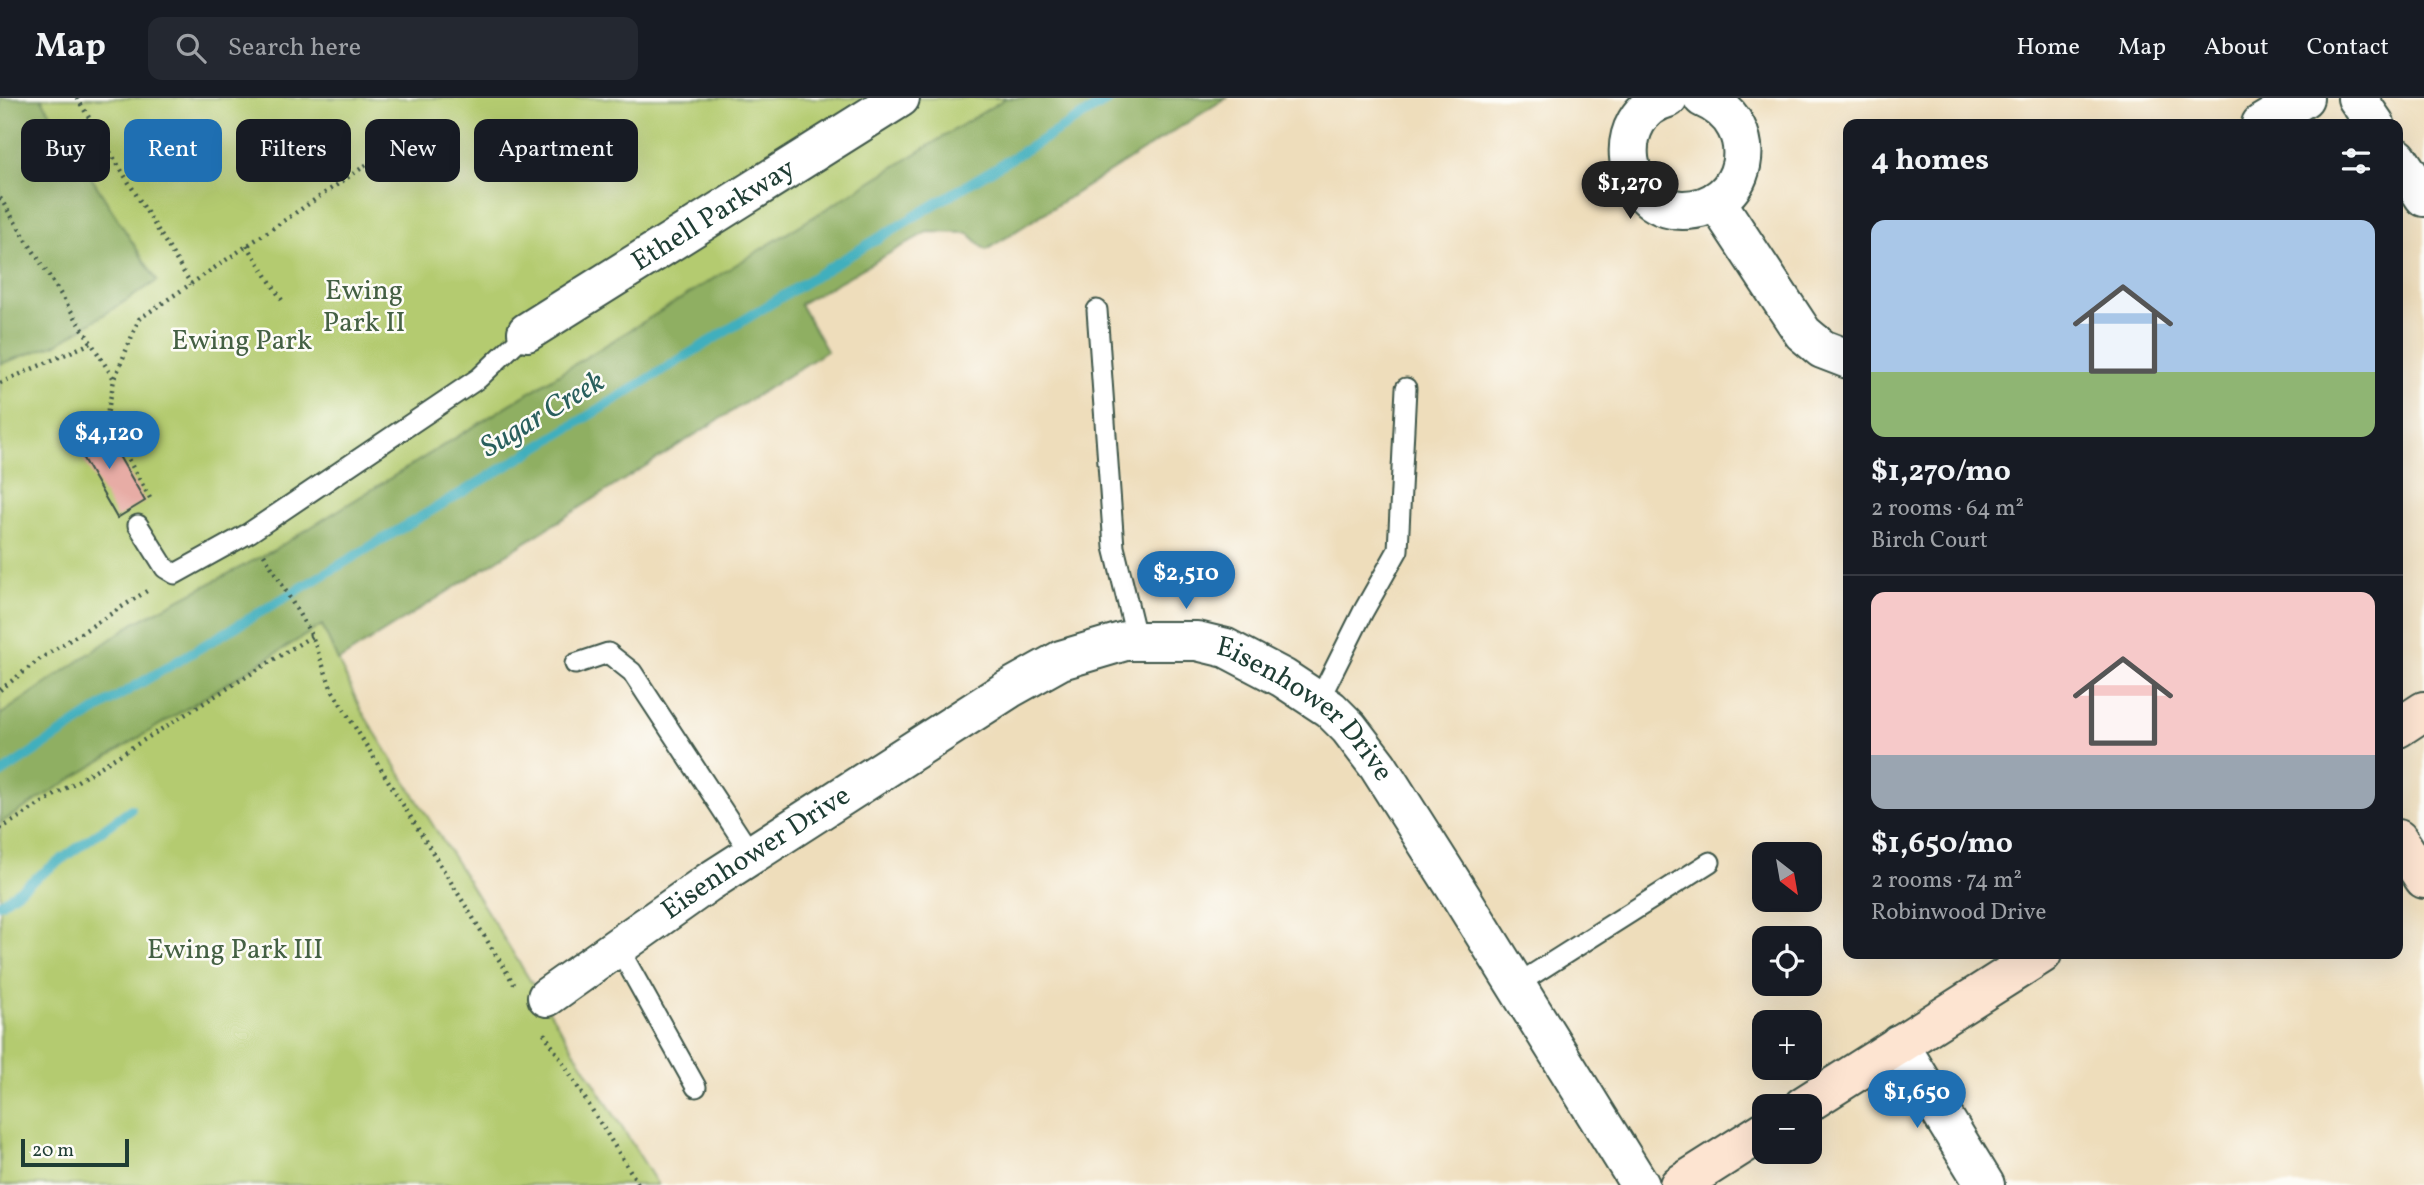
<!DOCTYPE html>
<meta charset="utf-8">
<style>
body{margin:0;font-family:Vollkorn,serif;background:#242831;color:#f1f3f6;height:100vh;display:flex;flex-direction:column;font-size:26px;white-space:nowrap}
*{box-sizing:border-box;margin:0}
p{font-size:23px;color:#9ea1a6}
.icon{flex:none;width:38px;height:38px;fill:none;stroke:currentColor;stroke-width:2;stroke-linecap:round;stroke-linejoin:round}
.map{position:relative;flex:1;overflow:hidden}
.sheet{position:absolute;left:1843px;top:21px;width:560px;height:840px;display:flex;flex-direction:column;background:#171b24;border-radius:14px;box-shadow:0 7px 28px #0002}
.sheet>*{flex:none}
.banner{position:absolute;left:21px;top:21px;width:665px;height:63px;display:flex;gap:14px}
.needle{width:46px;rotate:149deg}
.buttons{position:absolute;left:1752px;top:744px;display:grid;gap:14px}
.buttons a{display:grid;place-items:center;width:70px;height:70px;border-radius:14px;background:#171b24;box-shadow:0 7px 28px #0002;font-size:35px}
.scale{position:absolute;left:21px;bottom:18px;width:108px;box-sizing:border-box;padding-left:7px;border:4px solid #1f3d34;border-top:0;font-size:19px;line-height:24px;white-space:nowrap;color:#1f3d34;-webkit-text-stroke:5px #fdfcf7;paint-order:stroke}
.price{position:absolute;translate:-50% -60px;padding:0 16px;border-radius:24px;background:#1f6fb2;color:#fff;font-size:23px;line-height:46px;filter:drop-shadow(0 2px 4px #0008)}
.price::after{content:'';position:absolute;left:50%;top:42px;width:21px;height:16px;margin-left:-10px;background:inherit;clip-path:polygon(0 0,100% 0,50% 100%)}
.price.on{background:#222;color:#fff}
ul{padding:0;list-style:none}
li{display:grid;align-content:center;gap:14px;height:371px;padding:0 28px}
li+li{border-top:2px solid #363941}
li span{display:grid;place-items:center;height:217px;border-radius:14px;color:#555}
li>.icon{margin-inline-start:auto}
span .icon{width:126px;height:126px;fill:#fffc;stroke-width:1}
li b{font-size:30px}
h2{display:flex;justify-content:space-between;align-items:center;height:84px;padding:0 28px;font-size:30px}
.chip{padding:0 24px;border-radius:14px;background:#171b24;box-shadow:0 7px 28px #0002;font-size:24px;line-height:63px}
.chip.on{background:#1f6fb2;color:#fff}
header{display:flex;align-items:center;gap:42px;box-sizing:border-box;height:98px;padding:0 35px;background:#171b24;border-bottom:2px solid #363941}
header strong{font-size:33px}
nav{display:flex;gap:38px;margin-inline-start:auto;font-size:24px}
.search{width:490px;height:63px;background:#242831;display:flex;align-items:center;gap:18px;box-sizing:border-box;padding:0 24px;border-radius:14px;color:#9ea1a6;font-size:26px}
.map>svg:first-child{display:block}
.green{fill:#b4cb70;stroke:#6a8452;stroke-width:2}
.forest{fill:#8faf62;stroke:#57764b;stroke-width:2}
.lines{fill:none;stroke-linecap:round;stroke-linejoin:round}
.stream{stroke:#41afbd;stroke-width:10}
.building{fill:#e7aca5}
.lane-casing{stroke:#3e5548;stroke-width:23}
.street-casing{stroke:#3e5548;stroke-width:42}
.secondary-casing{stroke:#3e5548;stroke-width:42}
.path{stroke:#3e5548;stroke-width:4.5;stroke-dasharray:2 5;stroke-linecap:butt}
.lane{stroke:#fff;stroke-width:19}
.street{stroke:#fff;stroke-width:38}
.secondary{stroke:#fde4d1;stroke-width:38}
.labels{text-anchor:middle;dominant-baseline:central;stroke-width:5;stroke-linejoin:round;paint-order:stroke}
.street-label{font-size:28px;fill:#1f3d34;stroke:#fdfcf7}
.park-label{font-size:28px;fill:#446043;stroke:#fdfcf7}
.water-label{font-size:30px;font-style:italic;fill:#295f5d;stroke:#fdfcf7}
</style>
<header>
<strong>Map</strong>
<div class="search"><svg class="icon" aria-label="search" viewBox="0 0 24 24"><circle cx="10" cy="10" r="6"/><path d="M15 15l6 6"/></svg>Search here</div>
<nav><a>Home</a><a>Map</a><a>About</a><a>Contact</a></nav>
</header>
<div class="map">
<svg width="2424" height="1087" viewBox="0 0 2424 1087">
<rect width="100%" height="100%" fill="#fdfcf7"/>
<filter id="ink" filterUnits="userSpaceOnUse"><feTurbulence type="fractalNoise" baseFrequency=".0143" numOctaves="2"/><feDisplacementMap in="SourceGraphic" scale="14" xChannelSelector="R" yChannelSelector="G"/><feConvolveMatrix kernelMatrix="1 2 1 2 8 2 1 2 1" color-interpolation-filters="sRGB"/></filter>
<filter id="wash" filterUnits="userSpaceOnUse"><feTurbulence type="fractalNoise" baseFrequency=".00686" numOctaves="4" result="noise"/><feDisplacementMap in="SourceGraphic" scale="28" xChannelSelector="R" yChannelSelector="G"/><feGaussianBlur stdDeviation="1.57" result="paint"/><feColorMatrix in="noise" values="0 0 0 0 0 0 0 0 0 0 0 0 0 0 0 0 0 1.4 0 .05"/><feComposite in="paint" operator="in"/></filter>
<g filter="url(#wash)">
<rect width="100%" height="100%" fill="#edb"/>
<path class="green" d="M0,0H1103L322,527L361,612L658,1087H0Z"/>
<path class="forest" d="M0,0H41L157,183L57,246L0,266Z
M1006,0H1226L986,152L968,135L927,134L800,206L827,253L338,563L322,527L0,725V617L134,525L274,452Z"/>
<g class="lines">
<path class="stream" d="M0,676L107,605L520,360L827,171L1112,0
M0,806L131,711"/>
</g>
<g id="blocks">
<path class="building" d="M101,327L145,403L117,420L73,343Z"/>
</g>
</g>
<g filter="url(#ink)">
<use href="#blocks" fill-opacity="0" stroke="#3e5548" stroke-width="2"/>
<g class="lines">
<g class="lane-casing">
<path id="lane" d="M1097,212L1114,449L1137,543
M138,427L165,470L175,476L249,435L479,280L527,234
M575,566L608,555L632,574L752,757
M1318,604L1363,514L1398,452L1406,290
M618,849L696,989
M1516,887L1710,764"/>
</g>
<g class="street-casing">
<g id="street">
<path d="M1668,0C1608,16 1620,111 1682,112C1748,113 1767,27 1703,0"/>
<path d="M2357,0L2375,26"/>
<path d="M2261,26L2304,0"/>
<path d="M2398,60L2424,99"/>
<path d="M1716,103L1803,235L1822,251L1848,261"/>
<path id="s1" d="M527,234L900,0"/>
<path id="s2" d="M547,899L709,784L1009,591L1061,562L1125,543H1197L1226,550L1283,580L1330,611L1349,630L1378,668L1460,797L1640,1087"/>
<path d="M1899,946L1985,1087"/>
</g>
</g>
<g class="secondary-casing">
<path id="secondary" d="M2398,630L2424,613
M2398,741L2424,781
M1803,1008L2042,856
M1679,1087L1764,1033"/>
</g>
<path class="path" d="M77,0L191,186
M0,100L114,281
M247,147L283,204
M0,285L91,245
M150,400L106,322L114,282L139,221L375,61L411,55
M264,456L312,538L332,592L514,886
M0,592L40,561L150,491
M0,731L312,538
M544,935L639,1087"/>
<use href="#lane" class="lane"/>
<use href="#street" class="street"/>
<use href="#secondary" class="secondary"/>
</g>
</g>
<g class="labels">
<g class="street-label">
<text stroke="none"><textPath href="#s1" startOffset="220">Ethell Parkway</textPath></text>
<text stroke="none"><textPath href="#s2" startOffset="884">Eisenhower Drive</textPath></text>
<text stroke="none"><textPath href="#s2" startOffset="254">Eisenhower Drive</textPath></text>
</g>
<g class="park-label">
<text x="364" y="193">Ewing<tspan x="364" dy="32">Park II</tspan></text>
<text x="242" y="243">Ewing Park</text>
<text x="235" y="852">Ewing Park III</text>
</g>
<g class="water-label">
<text transform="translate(543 317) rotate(-31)">Sugar Creek</text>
</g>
</g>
</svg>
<div class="buttons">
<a><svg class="needle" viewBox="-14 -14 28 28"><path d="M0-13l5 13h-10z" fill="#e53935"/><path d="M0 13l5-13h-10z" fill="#9ea1a6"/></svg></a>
<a><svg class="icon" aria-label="locate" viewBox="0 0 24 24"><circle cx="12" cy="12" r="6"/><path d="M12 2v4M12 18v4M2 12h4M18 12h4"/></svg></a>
<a>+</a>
<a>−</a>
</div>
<div class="scale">20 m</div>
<b class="price on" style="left:1630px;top:123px">$1,270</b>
<b class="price" style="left:109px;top:373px">$4,120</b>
<b class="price" style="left:1186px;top:513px">$2,510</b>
<b class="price" style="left:1917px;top:1032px">$1,650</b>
<div class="banner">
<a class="chip">Buy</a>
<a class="chip on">Rent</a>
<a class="chip">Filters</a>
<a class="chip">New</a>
<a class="chip">Apartment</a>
</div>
<section class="sheet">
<h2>4 homes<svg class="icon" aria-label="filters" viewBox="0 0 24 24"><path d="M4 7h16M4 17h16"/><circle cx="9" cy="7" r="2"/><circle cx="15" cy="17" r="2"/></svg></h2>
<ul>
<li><span style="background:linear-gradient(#a9c7e8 70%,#8fb573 0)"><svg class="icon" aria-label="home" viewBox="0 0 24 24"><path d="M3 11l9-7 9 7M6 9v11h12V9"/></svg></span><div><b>$1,270/mo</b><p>2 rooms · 64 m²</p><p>Birch Court</p></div></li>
<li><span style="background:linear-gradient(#f6c9c9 75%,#9aa5b1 0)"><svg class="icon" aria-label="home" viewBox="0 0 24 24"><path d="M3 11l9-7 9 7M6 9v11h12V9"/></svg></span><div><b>$1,650/mo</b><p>2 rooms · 74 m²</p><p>Robinwood Drive</p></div></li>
</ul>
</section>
</div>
